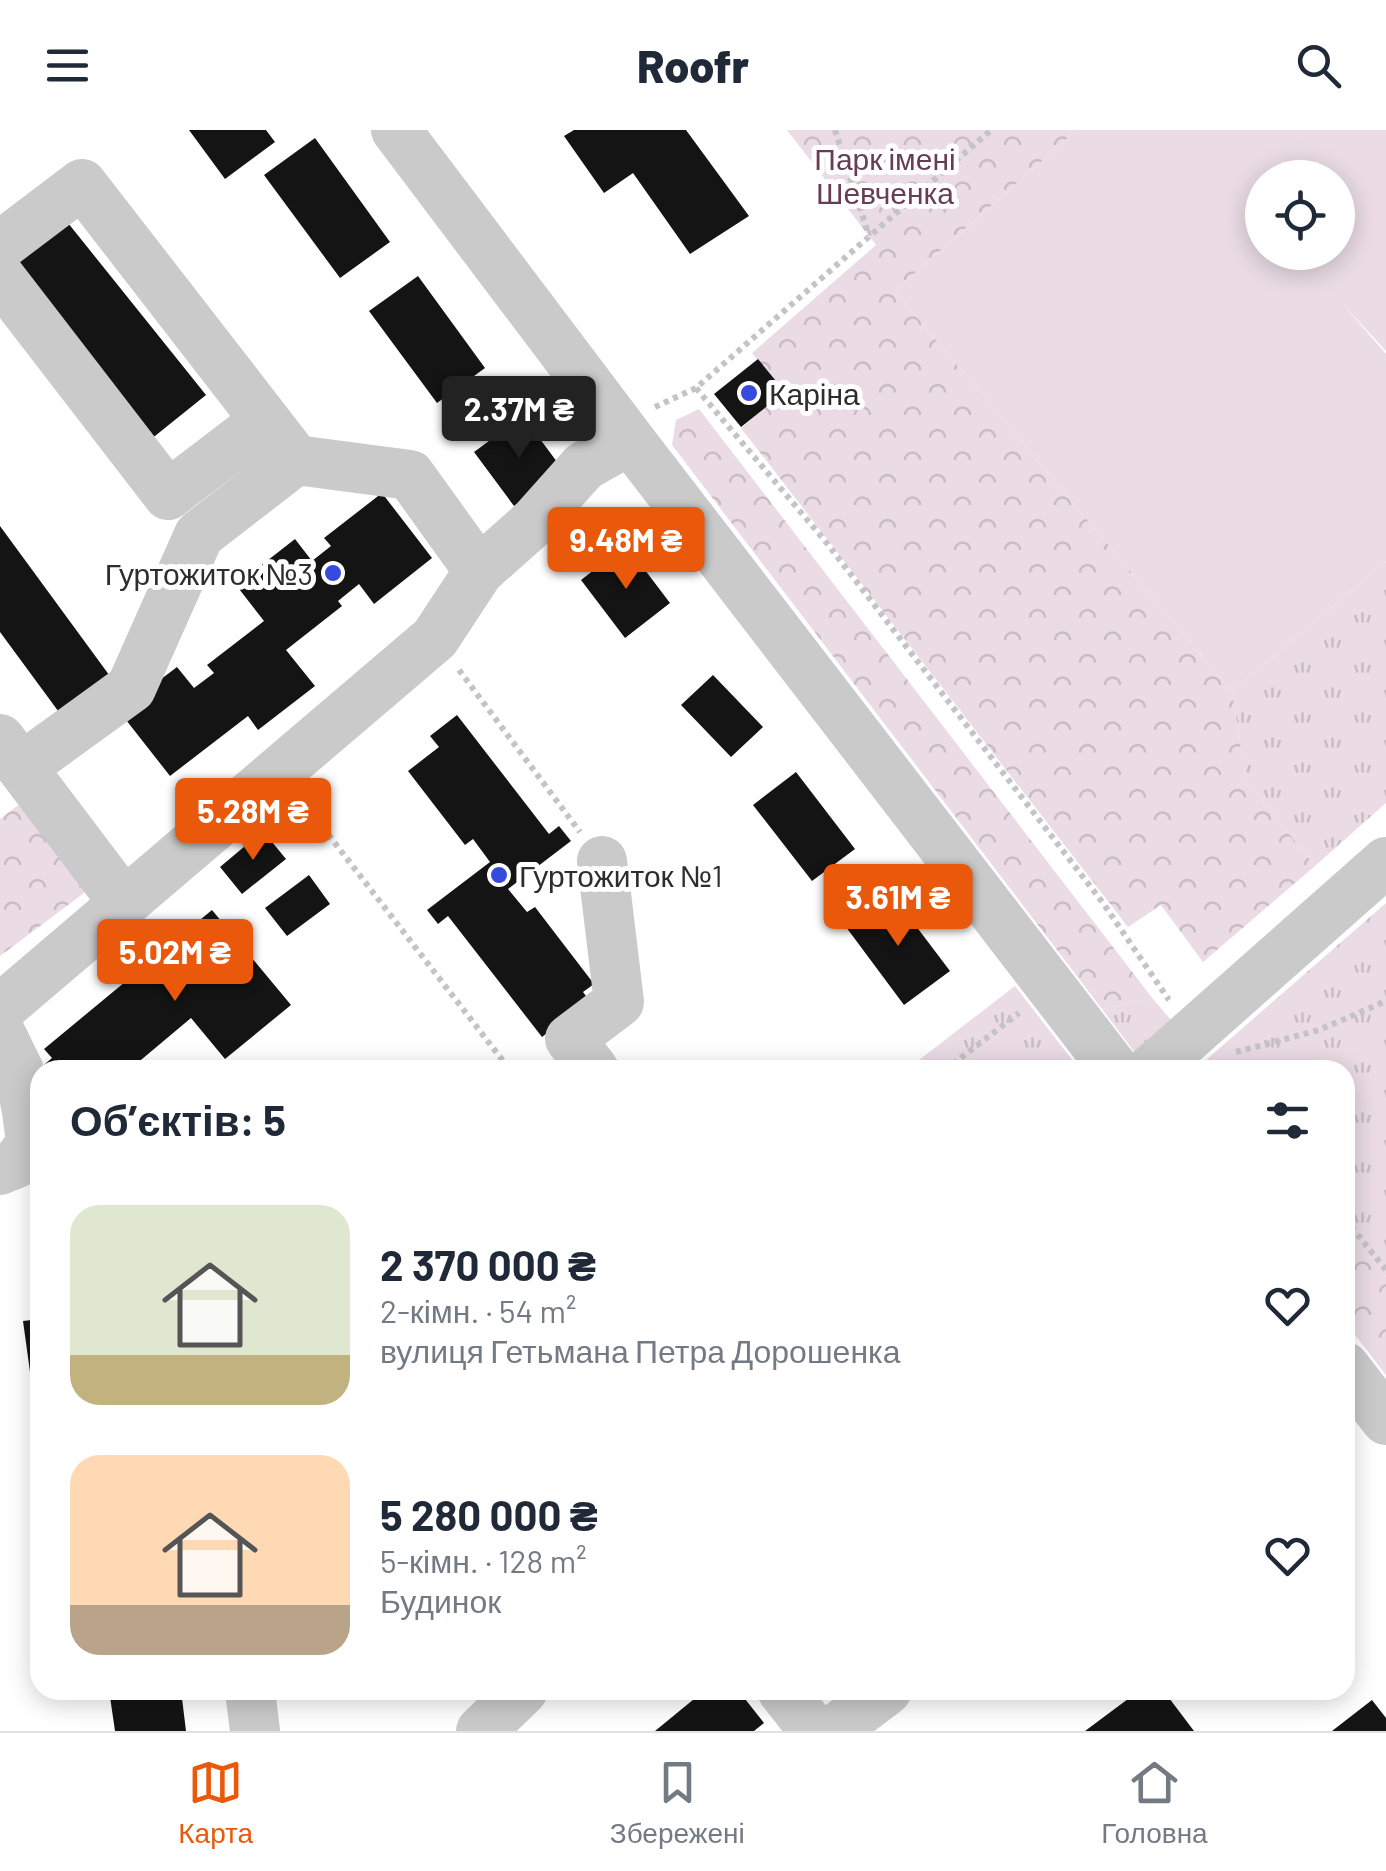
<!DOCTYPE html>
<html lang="uk">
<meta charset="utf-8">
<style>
body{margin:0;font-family:Barlow,sans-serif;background:#f2f2f3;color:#1f2937;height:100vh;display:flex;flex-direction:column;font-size:38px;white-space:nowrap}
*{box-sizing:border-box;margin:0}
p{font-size:32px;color:#747a83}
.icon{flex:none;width:55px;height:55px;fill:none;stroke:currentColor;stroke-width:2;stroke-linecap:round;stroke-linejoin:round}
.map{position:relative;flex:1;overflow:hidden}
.side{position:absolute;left:30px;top:930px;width:1325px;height:640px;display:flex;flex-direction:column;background:#fff;border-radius:30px;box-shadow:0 5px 25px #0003}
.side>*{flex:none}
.tools{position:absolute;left:1245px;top:30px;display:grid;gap:20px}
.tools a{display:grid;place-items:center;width:110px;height:110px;border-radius:50%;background:#fff;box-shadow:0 5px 25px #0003;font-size:50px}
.price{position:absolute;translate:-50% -85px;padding:0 22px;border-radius:10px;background:#ea580c;color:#fff;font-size:32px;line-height:65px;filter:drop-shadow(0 2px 5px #0008)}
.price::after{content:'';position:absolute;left:50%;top:60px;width:30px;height:22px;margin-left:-15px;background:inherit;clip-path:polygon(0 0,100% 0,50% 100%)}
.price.active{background:#222;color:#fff}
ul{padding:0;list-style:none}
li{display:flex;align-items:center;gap:30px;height:250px;padding:0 40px}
li span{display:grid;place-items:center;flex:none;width:280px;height:200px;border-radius:30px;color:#555}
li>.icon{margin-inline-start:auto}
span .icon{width:120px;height:120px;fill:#fffc;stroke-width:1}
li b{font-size:42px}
h2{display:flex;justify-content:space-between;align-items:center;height:120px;padding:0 40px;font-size:42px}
header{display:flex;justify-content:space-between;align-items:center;height:130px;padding:0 40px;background:#fff;font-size:45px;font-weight:800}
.menu{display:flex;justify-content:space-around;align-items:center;height:140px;border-top:2px solid #e0e1e3;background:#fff;font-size:28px;color:#747a83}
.menu a{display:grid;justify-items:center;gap:5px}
.menu .active{color:#ea580c}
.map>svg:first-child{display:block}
.grass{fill:url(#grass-tufts)}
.forest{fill:url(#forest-crowns)}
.pitch{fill:#eadbe4;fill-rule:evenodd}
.building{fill:#141414}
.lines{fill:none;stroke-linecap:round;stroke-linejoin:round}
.path{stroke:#c4c4c4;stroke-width:6;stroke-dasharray:5 5;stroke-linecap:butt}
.minor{stroke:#cacaca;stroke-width:50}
.poi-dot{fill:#364bdd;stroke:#fff;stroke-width:4}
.labels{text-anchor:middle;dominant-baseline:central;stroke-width:10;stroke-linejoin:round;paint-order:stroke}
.park-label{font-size:30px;fill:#673d53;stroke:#fff}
.poi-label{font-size:30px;fill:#2d2d2d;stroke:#fff;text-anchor:start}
</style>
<header><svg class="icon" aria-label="menu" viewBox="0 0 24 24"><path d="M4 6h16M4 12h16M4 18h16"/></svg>Roofr<svg class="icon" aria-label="search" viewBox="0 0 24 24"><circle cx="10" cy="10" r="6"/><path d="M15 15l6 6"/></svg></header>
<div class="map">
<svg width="1386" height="1601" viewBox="0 0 1386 1601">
<defs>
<pattern id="grass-tufts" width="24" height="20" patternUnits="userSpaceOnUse" patternTransform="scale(2.5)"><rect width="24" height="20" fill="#eadbe4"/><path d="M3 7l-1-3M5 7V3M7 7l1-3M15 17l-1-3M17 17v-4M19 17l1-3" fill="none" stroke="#c9bcc4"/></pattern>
<pattern id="forest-crowns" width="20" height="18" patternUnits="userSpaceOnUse" patternTransform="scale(2.5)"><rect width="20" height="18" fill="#eadbe4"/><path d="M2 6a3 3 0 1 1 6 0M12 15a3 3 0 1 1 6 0" fill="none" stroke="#c9bcc4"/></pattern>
</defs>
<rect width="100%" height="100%" fill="#fff"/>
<path class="grass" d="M1386,431V673L1315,736L1246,650L1232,562Z
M1386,773V1146L1345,1099V940H1214L1206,930Z
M1015,856L1080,940H906Z
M1153,869L1177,897L1139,928L1102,879Z"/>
<path class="forest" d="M787,0H1077L895,161L1232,562L1246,650L1315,736L1203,832L1161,775L1128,797L741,298L784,262L752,223L876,115Z
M699,279L1153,869L1102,879L672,315L676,290Z
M25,670L92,757L0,826V689Z
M1345,1098L1386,1146V1245L1345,1192Z"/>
<path class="pitch" d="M1077,0H1386V221L1341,172L1386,224V431L1232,562L895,161ZM1262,48H1338V122H1262Z"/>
<path class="building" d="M189,0H266L275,12L225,49Z
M574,0H686L749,86L690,124L633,43L604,63L564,6Z
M315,8L390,112L340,148L264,45Z
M60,83L206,265L145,314L0,131Z
M418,146L485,238L437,273L369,181Z
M758,229L785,262L741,297L714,264Z
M523,286L563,340L514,376L474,322Z
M382,363L432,428L374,474L359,454L338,471L342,476L286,520L315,556L258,600L248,586L170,646L119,581L177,537L194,558L214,543L207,535L264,491L236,455L295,409L312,431L331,416L324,408Z
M0,396L115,553L64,589L0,502Z
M626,415L670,473L625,508L581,450Z
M713,545L763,597L731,627L681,575Z
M457,585L549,704L559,696L571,711L508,759L527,782L535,777L594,854L583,862L589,870L542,907L448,786L438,794L427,780L490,732L473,709L465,715L408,641L439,617L430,606Z
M796,642L855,719L812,751L753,675Z
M263,701L286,729L242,764L220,737Z
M309,745L330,774L287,806L265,778Z
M891,763L950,841L904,875L846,797Z
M212,780L291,875L225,929L191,888L129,940H38L52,928L44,919Z
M40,1189V1300H38L23,1191Z
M109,1560H181L186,1601H115Z
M705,1560H738L764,1593L754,1601H655Z
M1140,1560H1163L1194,1601H1085Z
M1372,1570L1386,1588V1601H1332Z"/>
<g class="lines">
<path class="path" d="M835,0L869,106
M696,258L826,412L1103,773L1169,870
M655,277L696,258L991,0
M459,540L580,702
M304,673L510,940
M1236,922L1319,900L1386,871
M945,940L1019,883
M1345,1089L1386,1140"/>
<path class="minor" d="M396,0L630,310L1115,940
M0,116L82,54L296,330L410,345L479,441
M0,147L168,365L265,291
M0,609L124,773
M22,637L131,558L199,405L296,330
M0,879L435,508L479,441L534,392L584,336L630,310
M0,902L19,941L27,981L31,1013L17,1033L0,1040
M594,940L570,909L619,872L602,731
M1151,940L1386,732
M1345,1237L1386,1290
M250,1560L255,1601
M782,1560L814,1601
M481,1601L523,1560
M833,1601L887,1560"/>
</g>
<g class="poi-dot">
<circle cx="749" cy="263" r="10"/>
<circle cx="333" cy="443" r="10"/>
<circle cx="499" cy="745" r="10"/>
</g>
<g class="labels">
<g class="park-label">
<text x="885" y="28">Парк імені<tspan x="885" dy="34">Шевченка</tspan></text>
</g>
<g class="poi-label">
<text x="769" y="263">Каріна</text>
<text x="313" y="443" text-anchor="end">Гуртожиток №3</text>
<text x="519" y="745">Гуртожиток №1</text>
</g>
</g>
</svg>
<div class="tools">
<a><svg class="icon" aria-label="locate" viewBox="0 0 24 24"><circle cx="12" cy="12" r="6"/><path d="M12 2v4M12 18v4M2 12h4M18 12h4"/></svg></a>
</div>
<b class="price active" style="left:519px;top:331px">2.37M ₴</b>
<b class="price" style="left:626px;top:462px">9.48M ₴</b>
<b class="price" style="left:253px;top:733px">5.28M ₴</b>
<b class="price" style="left:898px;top:819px">3.61M ₴</b>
<b class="price" style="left:175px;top:874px">5.02M ₴</b>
<section class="side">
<h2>Об’єктів: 5<svg class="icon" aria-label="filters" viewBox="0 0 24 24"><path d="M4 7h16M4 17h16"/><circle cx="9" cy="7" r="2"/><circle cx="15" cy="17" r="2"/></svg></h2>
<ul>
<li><span style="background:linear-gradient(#dfe7d0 75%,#c2b280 0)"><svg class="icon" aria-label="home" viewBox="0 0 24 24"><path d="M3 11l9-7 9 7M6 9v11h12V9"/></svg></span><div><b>2 370 000 ₴</b><p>2-кімн. · 54 m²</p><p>вулиця Гетьмана Петра Дорошенка</p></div><svg class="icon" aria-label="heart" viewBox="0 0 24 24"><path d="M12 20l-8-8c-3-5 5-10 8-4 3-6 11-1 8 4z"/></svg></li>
<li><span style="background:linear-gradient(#ffd9b3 75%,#b9a48a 0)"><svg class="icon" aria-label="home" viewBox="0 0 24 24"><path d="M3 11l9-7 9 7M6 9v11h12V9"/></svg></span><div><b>5 280 000 ₴</b><p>5-кімн. · 128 m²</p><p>Будинок</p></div><svg class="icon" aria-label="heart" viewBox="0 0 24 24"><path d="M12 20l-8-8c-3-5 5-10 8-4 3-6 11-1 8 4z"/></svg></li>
</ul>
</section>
</div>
<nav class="menu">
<a class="active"><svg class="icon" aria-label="map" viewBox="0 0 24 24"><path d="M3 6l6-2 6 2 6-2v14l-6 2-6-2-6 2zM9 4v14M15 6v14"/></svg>Карта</a>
<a><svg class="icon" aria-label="saved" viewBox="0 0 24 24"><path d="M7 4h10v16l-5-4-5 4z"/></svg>Збережені</a>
<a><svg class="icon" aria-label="home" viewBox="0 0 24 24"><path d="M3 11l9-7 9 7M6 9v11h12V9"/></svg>Головна</a>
</nav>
